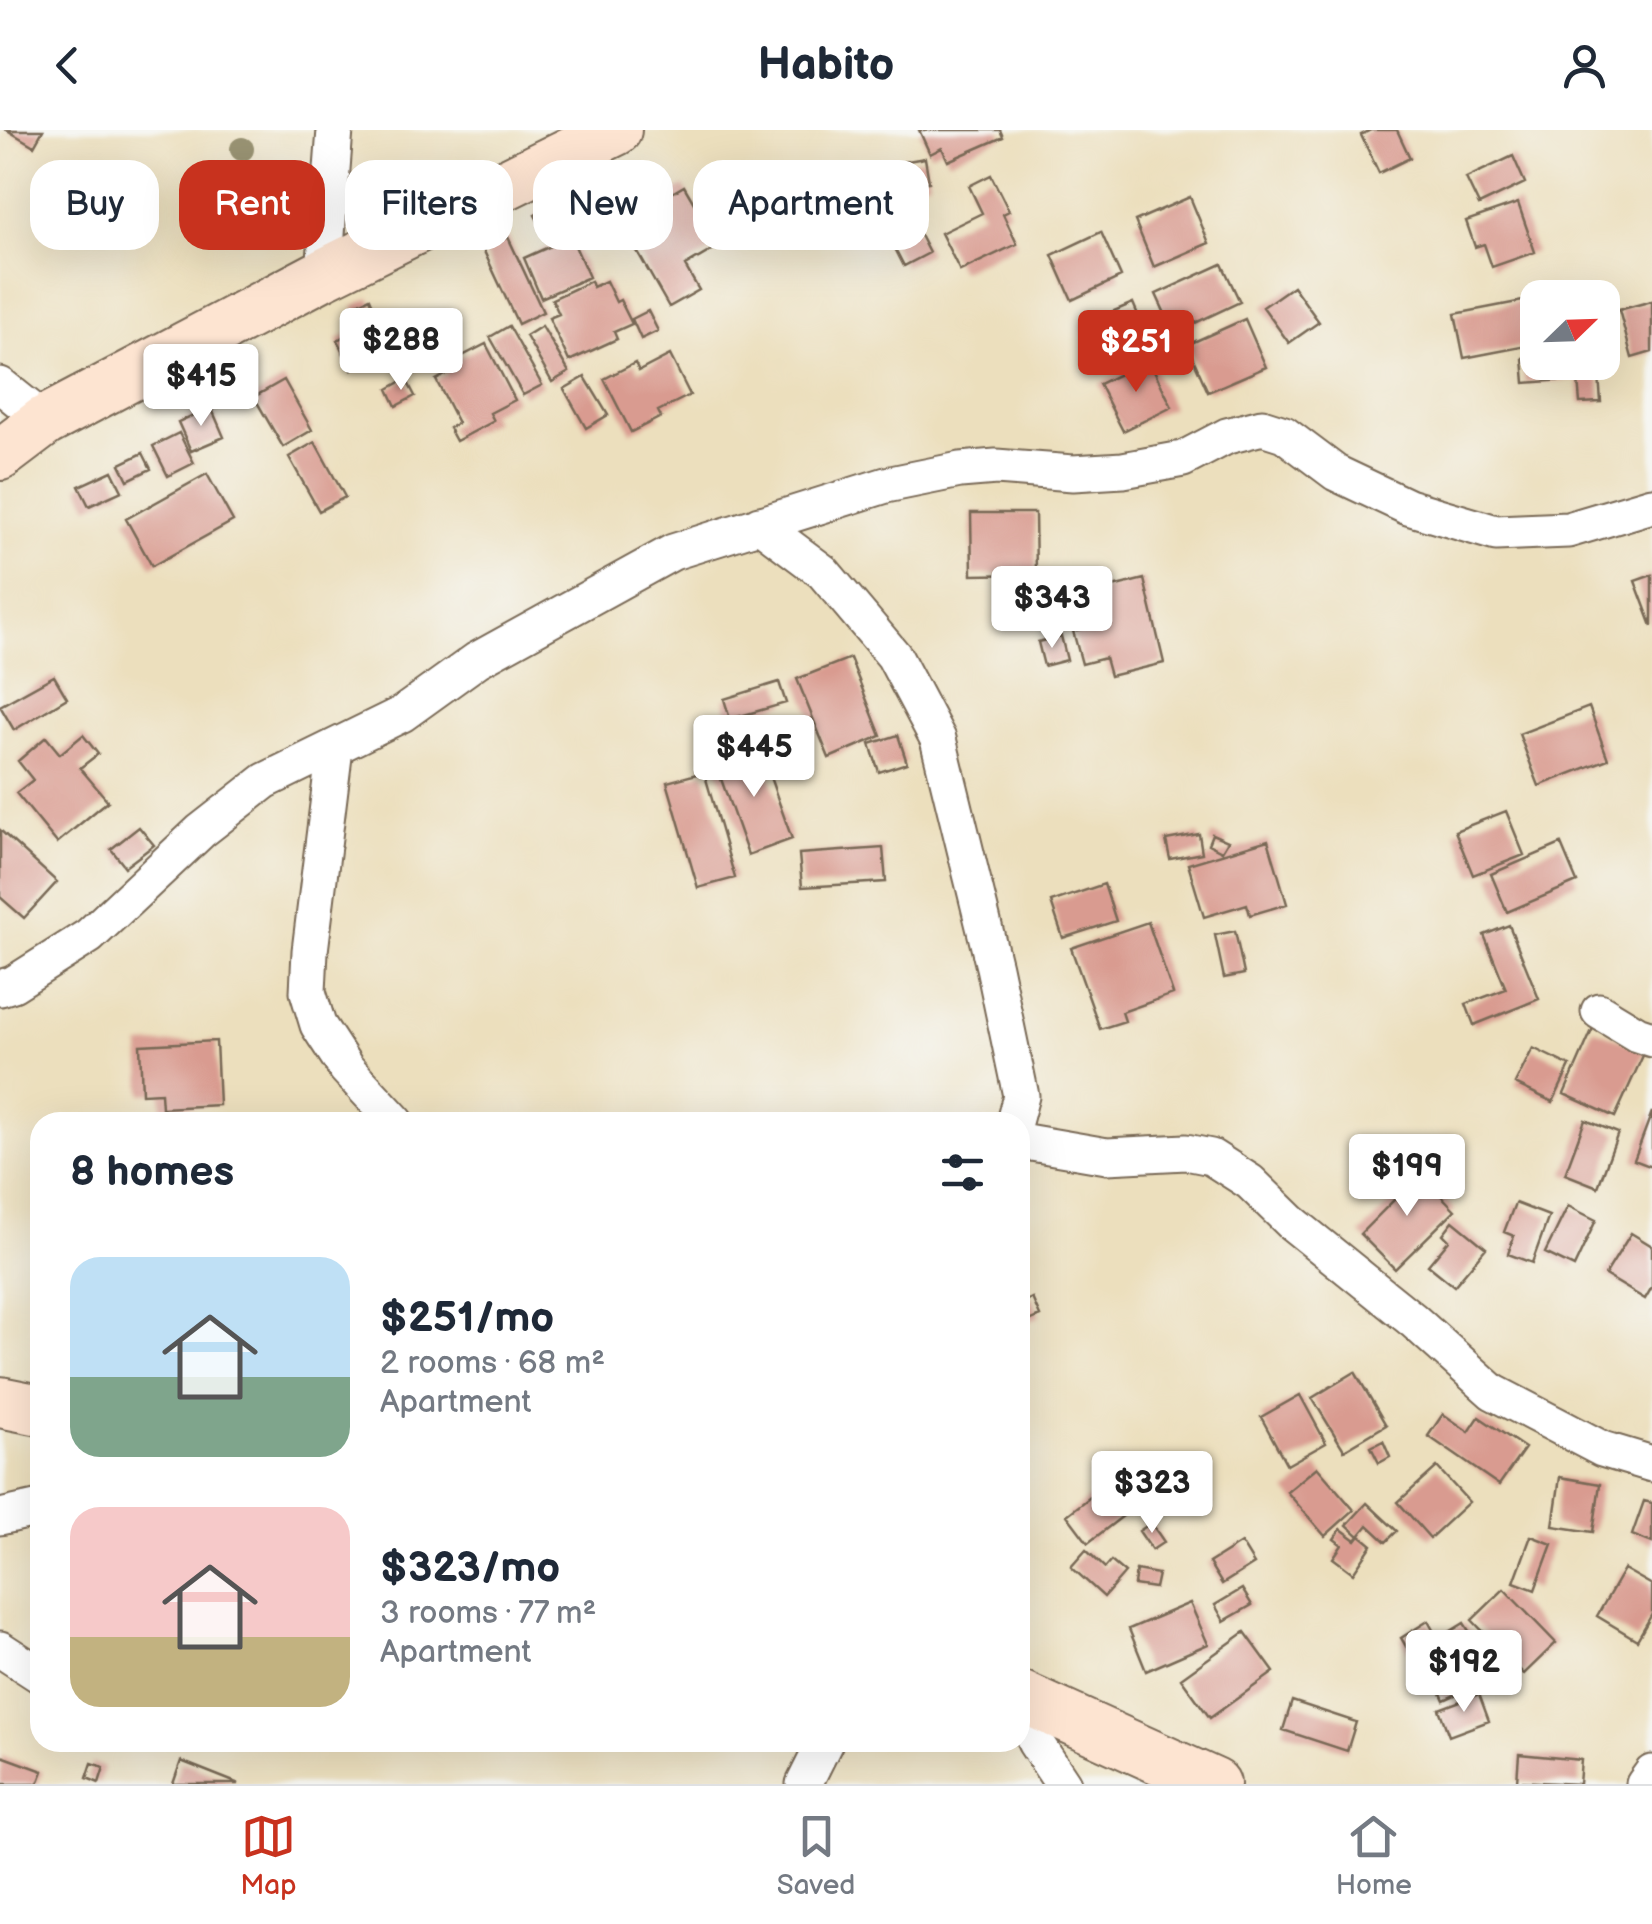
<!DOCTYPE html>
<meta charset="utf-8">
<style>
body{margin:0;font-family:"Balsamiq Sans",sans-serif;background:#f2f2f3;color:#1f2937;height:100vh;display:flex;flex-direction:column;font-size:38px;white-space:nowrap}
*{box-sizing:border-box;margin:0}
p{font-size:32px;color:#747a83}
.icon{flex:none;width:55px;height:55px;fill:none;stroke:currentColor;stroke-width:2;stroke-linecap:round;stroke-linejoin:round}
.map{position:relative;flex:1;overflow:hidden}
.sheet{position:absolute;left:30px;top:982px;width:1000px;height:640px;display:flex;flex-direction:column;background:#fff;border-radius:30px;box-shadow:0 10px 40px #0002}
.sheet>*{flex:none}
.banner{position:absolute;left:30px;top:30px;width:1000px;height:90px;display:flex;gap:20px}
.needle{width:65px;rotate:67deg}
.fabs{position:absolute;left:1520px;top:150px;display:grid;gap:20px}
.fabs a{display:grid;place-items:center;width:100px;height:100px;border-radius:20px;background:#fff;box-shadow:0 10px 40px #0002;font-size:50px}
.price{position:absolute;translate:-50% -85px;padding:0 22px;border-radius:10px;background:#fff;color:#222;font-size:32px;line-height:65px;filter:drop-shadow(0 2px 5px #0008)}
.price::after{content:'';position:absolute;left:50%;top:60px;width:30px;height:22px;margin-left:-15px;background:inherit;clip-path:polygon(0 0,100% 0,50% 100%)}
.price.selected{background:#c8321e;color:#fff}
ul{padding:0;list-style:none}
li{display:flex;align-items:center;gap:30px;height:250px;padding:0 40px}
li span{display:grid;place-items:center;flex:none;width:280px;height:200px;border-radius:30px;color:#555}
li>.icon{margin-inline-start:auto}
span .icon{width:120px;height:120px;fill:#fffc;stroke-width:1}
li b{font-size:42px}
h2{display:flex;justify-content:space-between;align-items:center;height:120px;padding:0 40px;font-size:42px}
.chip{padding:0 35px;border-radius:30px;background:#fff;box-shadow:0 10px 40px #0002;font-size:35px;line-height:90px}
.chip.selected{background:#c8321e;color:#fff}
header{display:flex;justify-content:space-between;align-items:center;height:130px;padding:0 40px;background:#fff;font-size:45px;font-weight:700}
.dock{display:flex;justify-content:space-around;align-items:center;height:140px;border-top:2px solid #e0e1e3;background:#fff;font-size:28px;color:#747a83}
.dock a{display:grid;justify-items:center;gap:5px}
.dock .selected{color:#c8321e}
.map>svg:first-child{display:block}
.building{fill:#d99b90}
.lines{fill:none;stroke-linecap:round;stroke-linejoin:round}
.street-casing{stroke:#796956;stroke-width:39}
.secondary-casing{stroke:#796956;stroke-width:54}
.street{stroke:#fff;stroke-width:35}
.secondary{stroke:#fde4d1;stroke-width:50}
.tree{fill:#999373}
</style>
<header><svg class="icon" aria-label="back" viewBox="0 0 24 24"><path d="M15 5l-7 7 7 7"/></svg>Habito<svg class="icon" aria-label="person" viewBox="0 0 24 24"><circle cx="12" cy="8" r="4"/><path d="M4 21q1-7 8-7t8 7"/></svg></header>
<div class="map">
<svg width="1652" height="1654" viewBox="0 0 1652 1654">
<rect width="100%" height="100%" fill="#f6f6f2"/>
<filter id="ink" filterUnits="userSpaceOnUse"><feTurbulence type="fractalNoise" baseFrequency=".01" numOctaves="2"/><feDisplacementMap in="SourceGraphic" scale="20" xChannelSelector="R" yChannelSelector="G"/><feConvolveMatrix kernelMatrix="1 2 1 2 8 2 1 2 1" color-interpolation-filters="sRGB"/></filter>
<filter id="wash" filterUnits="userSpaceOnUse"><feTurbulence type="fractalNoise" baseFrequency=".0048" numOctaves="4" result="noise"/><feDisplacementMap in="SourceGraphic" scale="40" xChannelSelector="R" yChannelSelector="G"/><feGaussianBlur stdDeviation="2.25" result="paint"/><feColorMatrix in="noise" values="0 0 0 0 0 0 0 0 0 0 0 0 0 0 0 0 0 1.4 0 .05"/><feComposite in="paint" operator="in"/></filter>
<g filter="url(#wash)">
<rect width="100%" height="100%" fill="#ecdfbd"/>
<g id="blocks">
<path class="building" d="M7,0H43L34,16Z
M919,0H1000L1003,7L948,31L942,18L930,24Z
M1371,0H1397L1410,28L1379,43L1361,5Z
M1513,26L1525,53L1479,75L1466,48Z
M925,28L929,52L894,57L890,34Z
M991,45L1009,81L1003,84L1017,114L960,141L941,103L982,83L969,56Z
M684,56L719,116L685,136L699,160L669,177L621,93Z
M576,63L589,87L548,109L535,85Z
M1190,67L1209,113L1154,137L1135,91Z
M1518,73L1535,122L1492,137L1484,114L1475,117L1466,91Z
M909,84L929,123L904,136L884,97Z
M1101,102L1121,147L1072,170L1052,125Z
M508,107L543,182L518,194L483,119Z
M571,107L589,147L541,168L524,128Z
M1222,134L1240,172L1174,203L1156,164Z
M591,151L593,157L606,151L616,172L620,170L632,194L614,202L617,209L569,231L549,188L559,184L552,169Z
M1293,156L1319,192L1289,213L1263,177Z
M370,168L377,185L360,193L353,176Z
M1528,170L1537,214L1464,228L1455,184Z
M1652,171V222L1632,228L1619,180Z
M1133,173L1150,213L1097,235L1081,195Z
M648,181L658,201L641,209L632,189Z
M382,188L397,218L352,240L337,210Z
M1245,189L1266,237L1208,262L1187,215Z
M509,196L542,255L523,265L490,207Z
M542,196L569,242L552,252L526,206Z
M486,214L515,270L490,283L494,291L456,311L449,298L458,293L436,250L447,244L443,236Z
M670,225L690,265L658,281L661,287L631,302L604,249L635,233L639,241Z
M1538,227V232H1598L1601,272L1580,273L1578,249L1525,253L1523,228Z
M1149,230L1172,277L1123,301L1099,254Z
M585,247L608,285L586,298L564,259Z
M406,249L415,266L396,276L388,259Z
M284,250L312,300L283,317L254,267Z
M211,277L224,307L191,321L178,292Z
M179,303L194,333L168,346L153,316Z
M315,312L345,367L319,381L289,327Z
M143,323L151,339L128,350L120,334Z
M112,341L122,361L89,376L79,356Z
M207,344L233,391L152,436L126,389Z
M971,383H1035L1036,444L972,445Z
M1652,445V496L1635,451Z
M1144,449L1164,533L1110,546L1105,528L1082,534L1073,501L1093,496L1085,464Z
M1061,506L1067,530L1044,536L1038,512Z
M850,528L881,606L829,628L797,549Z
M54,546L67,568L14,600L0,576Z
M779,552L786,573L730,589L724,569Z
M1589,577L1608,629L1539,656L1519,604Z
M83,605L98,624L80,638L108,671L57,713L16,663L33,650L18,631L46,607L60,624Z
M898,605L907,633L879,642L870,614Z
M759,616L792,709L748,725L715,632Z
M704,642L735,748L698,758L667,652Z
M1506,681L1524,725L1473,745L1455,701Z
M139,697L154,715L125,737L111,719Z
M0,700L57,752L24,788L0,767Z
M1199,704L1202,723L1170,729L1166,710Z
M1212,704L1228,711L1222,721L1208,714Z
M1268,710L1287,774L1250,785L1247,774L1204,787L1188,734Z
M1561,714L1577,752L1507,782L1491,744Z
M883,718L886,752L802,757L799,724Z
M1104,754L1116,791L1063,808L1051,772Z
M1148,792L1173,864L1122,882L1125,891L1100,899L1071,818Z
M1509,795L1539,869L1474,895L1466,874L1506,859L1484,805Z
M1235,801L1244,844L1224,848L1215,805Z
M1593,898L1645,921L1615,987L1564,964Z
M216,911L219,975L162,978L161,963L142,964L140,915Z
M1533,918L1570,936L1553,972L1515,954Z
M1652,982V1037L1634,1030Z
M1585,990L1618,1003L1598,1057L1565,1044Z
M1414,1038L1455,1080L1395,1139L1360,1104L1398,1066L1392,1059Z
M1515,1073L1549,1086L1532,1133L1508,1124L1514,1106L1504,1102Z
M1568,1076L1596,1090L1574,1137L1545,1123Z
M1453,1091L1486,1118L1454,1156L1428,1135L1449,1110L1443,1104Z
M1631,1103L1652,1116V1157L1645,1169L1605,1145Z
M1032,1168L1040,1186L1020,1195V1174Z
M1355,1242L1386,1295L1344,1320L1312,1268Z
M1300,1265L1326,1313L1287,1335L1261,1287Z
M1443,1284L1469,1302L1479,1287L1525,1318L1499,1355L1428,1306Z
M1383,1311L1390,1327L1379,1333L1371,1317Z
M1317,1337L1354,1380L1325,1406L1287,1362Z
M1437,1337L1469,1372L1430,1408L1398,1372Z
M1560,1347L1600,1354L1593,1402L1553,1396Z
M1111,1351L1132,1379L1088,1413L1067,1385Z
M1644,1371L1652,1373V1413L1632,1405Z
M1367,1373L1397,1401L1386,1412L1368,1395L1359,1406L1347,1395Z
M1151,1393L1164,1412L1152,1420L1139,1401Z
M1341,1399L1356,1410L1360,1405L1372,1415L1353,1443L1333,1428L1342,1415L1334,1409Z
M1531,1406L1552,1414L1535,1460L1514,1452Z
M1241,1413L1254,1434L1222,1454L1209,1433Z
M1086,1420L1105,1438L1111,1431L1125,1443L1104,1467L1071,1437Z
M1624,1439L1652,1455V1484L1637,1510L1597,1486Z
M1136,1440L1158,1444L1155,1458L1134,1455Z
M1242,1459L1252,1475L1224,1491L1215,1475Z
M1504,1459L1556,1513L1524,1544L1472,1490Z
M1190,1473L1208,1514L1146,1541L1129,1499Z
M1428,1491L1438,1509L1464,1493L1476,1512L1423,1545L1401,1508Z
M1245,1502L1274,1542L1210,1588L1181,1548Z
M1484,1520L1496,1546L1444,1570L1433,1545Z
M1479,1564L1489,1591L1449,1606L1439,1579Z
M1292,1571L1356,1592L1347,1621L1283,1600Z
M1519,1624L1581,1630L1579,1654L1517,1651Z
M2,1626L43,1641L38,1654H0Z
M181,1631L239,1654H173Z
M92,1633L104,1637L99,1653L87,1648Z"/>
</g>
</g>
<g filter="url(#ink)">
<use href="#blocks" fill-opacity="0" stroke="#796956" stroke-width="2.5"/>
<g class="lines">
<g class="street-casing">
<path id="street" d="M324,144L335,0
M0,255L45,291
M759,394L823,442L894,526L938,609L994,837L1021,966L1014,992
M335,618L310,821L308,862L318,895L346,938L396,992
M0,858L13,854L89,806L201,701L265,651L402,584L477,530L673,422L886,355L960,340L996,337L1073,343L1123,340L1183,329L1227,306L1262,297L1284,304L1336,343L1408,377L1496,403L1568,400L1652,375
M1599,881L1637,904L1652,909
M1020,1011L1107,1026L1186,1022L1211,1027L1250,1052L1291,1092L1414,1191L1493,1262L1602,1319L1652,1334
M0,1387L40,1378
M0,1519L40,1545
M1022,1567L1035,1612L1063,1654
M804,1654L825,1612
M1644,1654L1652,1643"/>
</g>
<g class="secondary-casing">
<path id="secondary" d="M0,325L45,291L324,144L616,0
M0,1272L40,1280
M1020,1566L1215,1654"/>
</g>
<use href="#street" class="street"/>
<use href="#secondary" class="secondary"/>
</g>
<g class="tree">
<circle cx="242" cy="19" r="12"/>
<circle cx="361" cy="53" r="12"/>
<circle cx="264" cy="86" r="12"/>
<circle cx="62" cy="98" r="12"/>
</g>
</g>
</svg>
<div class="fabs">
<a><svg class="needle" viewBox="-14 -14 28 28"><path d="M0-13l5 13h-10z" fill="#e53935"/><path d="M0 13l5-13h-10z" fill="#747a83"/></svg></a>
</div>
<b class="price" style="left:401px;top:263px">$288</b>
<b class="price selected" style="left:1136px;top:265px">$251</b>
<b class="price" style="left:201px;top:299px">$415</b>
<b class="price" style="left:1052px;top:521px">$343</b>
<b class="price" style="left:754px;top:670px">$445</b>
<b class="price" style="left:1407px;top:1089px">$199</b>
<b class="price" style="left:1152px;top:1406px">$323</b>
<b class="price" style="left:1464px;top:1585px">$192</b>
<div class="banner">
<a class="chip">Buy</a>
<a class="chip selected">Rent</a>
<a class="chip">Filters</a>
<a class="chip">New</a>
<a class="chip">Apartment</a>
</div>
<section class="sheet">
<h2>8 homes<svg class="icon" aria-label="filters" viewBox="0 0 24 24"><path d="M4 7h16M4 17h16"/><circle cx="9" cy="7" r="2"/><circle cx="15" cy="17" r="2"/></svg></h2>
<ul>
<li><span style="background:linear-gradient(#bfe0f5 60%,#7fa58c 0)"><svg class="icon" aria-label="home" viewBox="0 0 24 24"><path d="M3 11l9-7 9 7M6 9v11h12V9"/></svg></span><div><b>$251/mo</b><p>2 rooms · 68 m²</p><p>Apartment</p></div></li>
<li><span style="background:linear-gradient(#f6c9c9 65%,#c2b280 0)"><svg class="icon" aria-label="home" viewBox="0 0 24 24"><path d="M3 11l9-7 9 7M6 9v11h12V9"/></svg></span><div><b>$323/mo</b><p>3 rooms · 77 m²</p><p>Apartment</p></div></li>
</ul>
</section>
</div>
<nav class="dock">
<a class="selected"><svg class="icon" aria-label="map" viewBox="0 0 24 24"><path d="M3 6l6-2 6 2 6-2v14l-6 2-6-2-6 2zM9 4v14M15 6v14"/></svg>Map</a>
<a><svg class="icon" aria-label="saved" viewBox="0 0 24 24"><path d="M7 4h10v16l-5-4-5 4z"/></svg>Saved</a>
<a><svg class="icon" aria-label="home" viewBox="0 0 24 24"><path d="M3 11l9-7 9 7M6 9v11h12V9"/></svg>Home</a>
</nav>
